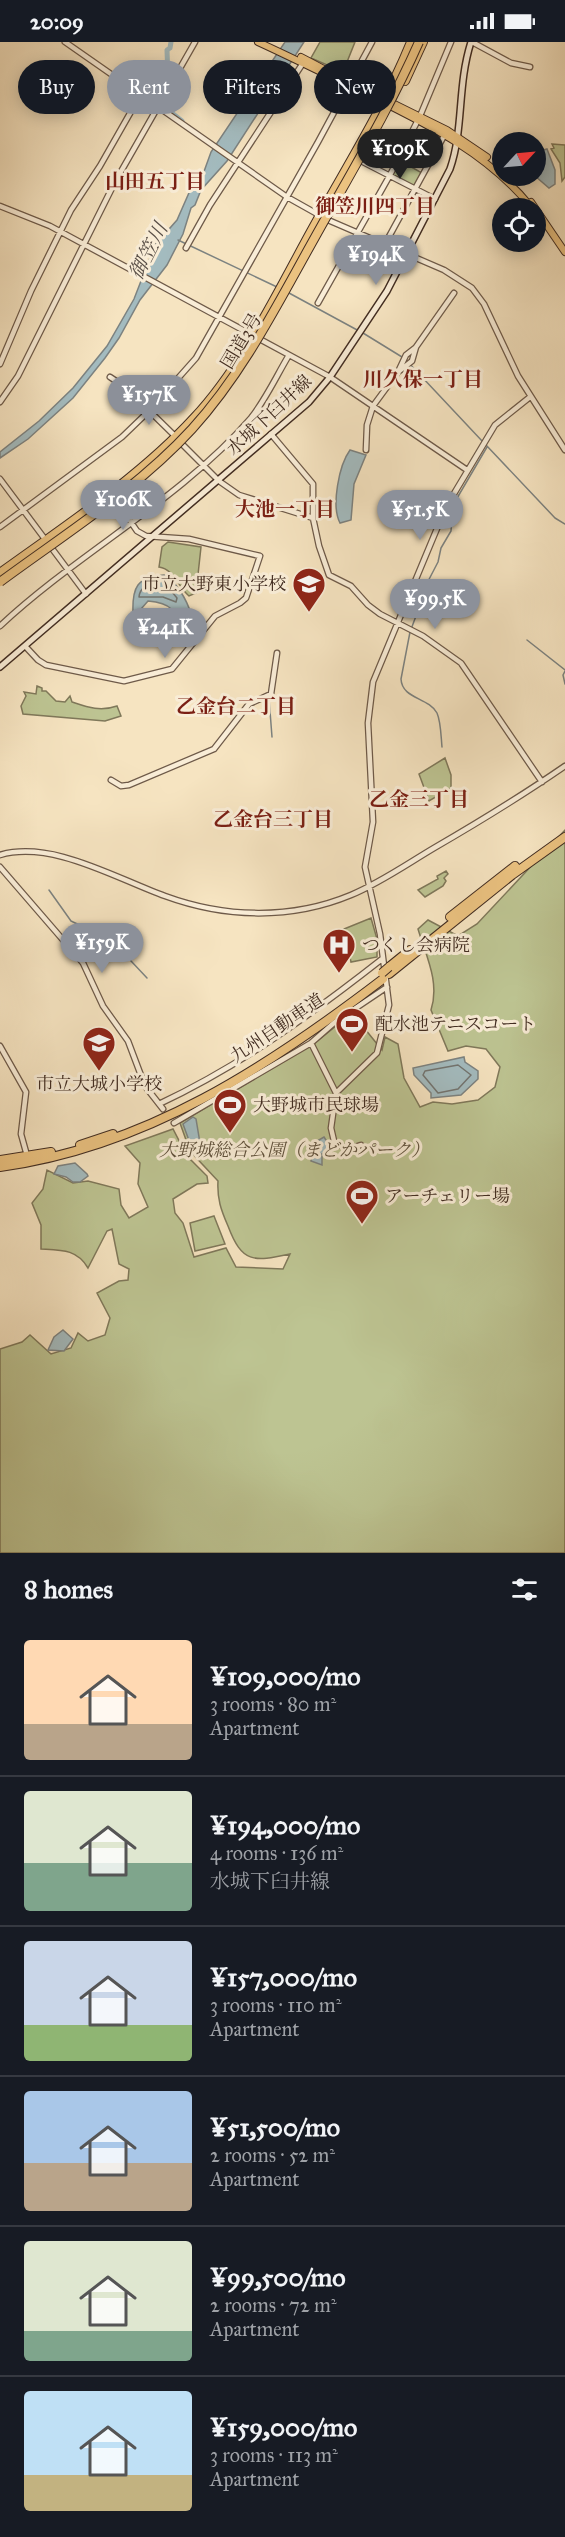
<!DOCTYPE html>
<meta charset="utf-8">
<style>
body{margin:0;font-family:"IM FELL Great Primer","Noto Serif JP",serif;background:#20242c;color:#f1f3f6;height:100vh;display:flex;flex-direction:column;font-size:22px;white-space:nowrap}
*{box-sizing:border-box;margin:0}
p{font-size:20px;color:#9ea1a6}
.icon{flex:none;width:33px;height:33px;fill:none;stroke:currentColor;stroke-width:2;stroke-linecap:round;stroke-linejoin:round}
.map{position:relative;height:1511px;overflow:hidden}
.side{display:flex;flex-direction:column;background:#171b24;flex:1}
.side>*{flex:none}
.guide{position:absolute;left:18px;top:18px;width:530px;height:54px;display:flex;gap:12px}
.needle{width:39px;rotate:64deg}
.buttons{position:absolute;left:492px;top:90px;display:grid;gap:12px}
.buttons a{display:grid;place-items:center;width:54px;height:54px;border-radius:50%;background:#171b24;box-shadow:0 3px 15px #0003;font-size:30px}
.price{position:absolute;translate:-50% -51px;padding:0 14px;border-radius:21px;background:#8c9099;color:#fff;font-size:20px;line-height:39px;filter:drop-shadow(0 2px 3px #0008)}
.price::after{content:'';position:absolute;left:50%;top:36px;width:18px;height:14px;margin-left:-9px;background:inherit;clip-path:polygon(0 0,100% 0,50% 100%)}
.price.on{background:#222;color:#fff}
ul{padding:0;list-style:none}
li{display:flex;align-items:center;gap:18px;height:150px;padding:0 24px}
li+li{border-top:2px solid #363941}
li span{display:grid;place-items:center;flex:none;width:168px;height:120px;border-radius:6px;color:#555}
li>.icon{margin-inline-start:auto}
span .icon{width:72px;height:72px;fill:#fffc;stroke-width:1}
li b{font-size:26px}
h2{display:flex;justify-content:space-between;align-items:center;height:72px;padding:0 24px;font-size:26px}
.tag{padding:0 21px;border-radius:27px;background:#171b24;box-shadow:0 3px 15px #0003;font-size:21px;line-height:54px}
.tag.on{background:#8c9099;color:#fff}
.status{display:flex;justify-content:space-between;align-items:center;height:42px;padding:0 30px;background:#171b24;direction:ltr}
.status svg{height:16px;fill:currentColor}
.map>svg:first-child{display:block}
.green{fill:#bdc492;stroke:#7f785a;stroke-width:1.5}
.water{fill:#a3bbbf;stroke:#7c8280;stroke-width:1.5}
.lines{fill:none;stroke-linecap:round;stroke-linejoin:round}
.shore{stroke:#727470;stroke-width:1.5}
.stream{stroke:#7c8280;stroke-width:1.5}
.river{stroke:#a3bbbf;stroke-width:5}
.tertiary-casing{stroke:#6e5a49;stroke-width:7}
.secondary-casing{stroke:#412c21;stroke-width:8}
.primary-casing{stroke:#412c21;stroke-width:8}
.trunk-casing{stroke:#412c21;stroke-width:10}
.motorway-casing{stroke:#412c21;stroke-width:10}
.tertiary{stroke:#f9edd7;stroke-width:4.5}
.secondary{stroke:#f9edd7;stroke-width:5}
.primary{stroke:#ebc280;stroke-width:6}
.trunk{stroke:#ebc280;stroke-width:8}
.motorway{stroke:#ebc280;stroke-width:8}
.motorway-bridge-casing{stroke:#412c21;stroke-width:10;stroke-linecap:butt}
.motorway-bridge{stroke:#ebc280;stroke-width:8}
.labels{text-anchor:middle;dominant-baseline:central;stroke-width:6;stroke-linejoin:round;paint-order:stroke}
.street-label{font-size:18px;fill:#412c21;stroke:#f9edd7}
.poi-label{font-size:18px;fill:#412c21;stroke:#f9edd7;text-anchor:start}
.park-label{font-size:18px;font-style:italic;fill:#60523d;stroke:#f9edd7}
.neighbourhood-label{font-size:20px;font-weight:bold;fill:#7a1f14;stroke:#f9edd7}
.water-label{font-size:20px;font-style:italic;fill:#5a5048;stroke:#f9edd7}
</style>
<div class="status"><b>20:09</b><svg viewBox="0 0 49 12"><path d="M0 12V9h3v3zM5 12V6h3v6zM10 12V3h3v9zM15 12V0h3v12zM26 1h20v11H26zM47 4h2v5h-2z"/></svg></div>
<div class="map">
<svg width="565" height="1511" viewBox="0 0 565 1511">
<rect width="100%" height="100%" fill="#f6e4c1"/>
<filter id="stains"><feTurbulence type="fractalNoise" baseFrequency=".00333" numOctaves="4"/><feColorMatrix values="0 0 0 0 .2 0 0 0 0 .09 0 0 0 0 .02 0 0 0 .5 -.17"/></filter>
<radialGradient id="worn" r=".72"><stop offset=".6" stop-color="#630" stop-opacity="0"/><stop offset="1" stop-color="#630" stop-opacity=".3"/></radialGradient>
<path class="green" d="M320,0H355L343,30L311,16Z
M552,102L565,103V135L562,139L560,121L551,107L554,106Z
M399,118L422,131L415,144L413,145L393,133V130Z
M168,500L201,505L196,551L189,554C178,545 174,527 159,525L162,505Z
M37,644L42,646V649H46L56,659L65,660L70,654L72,660C87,665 100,670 117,664L121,674L105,679L23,672L21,664L26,654L24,650L36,652Z
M445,716L451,733V746L429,759L419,732Z
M565,788V1511H0V1307L22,1300L30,1293L51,1312L71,1306L78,1291L88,1299L105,1293L110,1276L97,1251L119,1239L128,1238L129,1227L119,1222L112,1187L107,1189L88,1226C77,1207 61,1208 41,1207V1183L32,1161L43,1147L47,1128L73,1141L88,1139L119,1147L121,1163L129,1176L148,1165L138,1142L140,1121L125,1104L173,1087L187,1114L207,1134L208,1141L197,1142L173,1157L175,1171L183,1181L194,1215L226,1206L236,1225L283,1227L290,1212C253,1220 242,1221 228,1184C221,1168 217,1157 218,1139L190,1109L180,1081L315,1001L352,971L382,1008L385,995L398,1002L404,1036L420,1065L433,1060L452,1062L478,1058L495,1045L500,1025L486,1007L466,1004L448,1009L431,968C440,940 426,914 418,887L428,878L458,894L477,882Z
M446,829L448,832L444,836L446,839L443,844L425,855L418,848L438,837L437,834Z
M371,876L377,897V915L351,920L344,887Z
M214,1174L225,1202L195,1209L190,1181Z"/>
<path class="water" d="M285,0H304L227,119L201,148L195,163L191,166L183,192L167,223L140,258L119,296L105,316L73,356L28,397L0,416V410L39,379L73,346L107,304L134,257L155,203L177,178L192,144L202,135L211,110Z
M547,107L555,128V142L549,146L535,134L536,110Z
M350,408L366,413L354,442L351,478L340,481C331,464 339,423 350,408Z
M164,533C176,539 187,558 191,572L187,579V586L181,590C175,568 172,561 148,559L141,567L139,588L136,595C133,587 133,579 133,571C132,545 137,535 164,533Z
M464,1015L465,1020L478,1029V1037L461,1053L431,1056V1051L414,1033L413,1026Z
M193,1075L196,1077L200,1101L191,1104L183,1082Z
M324,1095L331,1106L328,1113L322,1112V1123L311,1119L313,1108L310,1103Z
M75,1121L87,1132L88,1134L80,1140H73L66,1135L54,1132L58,1124Z
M63,1288L73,1297L64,1309L48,1308L54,1295Z"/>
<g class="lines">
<path class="shore" d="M163,539L177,556L176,560L163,555H139C140,543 153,540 163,539Z
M458,1023L471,1033L458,1047L438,1051L423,1033L425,1029Z"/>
<path class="stream" d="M178,198L277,245
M289,251L359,289
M363,291L402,315
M406,318L483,400
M486,403L555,476L565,482
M527,598L565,628
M565,629L563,633L565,642
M269,656L272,695
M442,705C441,695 441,680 437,671C428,655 402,657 401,637L410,590L416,574L424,564V547L438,520L441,506L451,489L453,463L487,405
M49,848L71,879L94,890L101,899H110L116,903L147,936"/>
<path class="river" d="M171,0L170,6L167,8L168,37L164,65L182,79"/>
<g class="tertiary-casing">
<path id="tertiary" d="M65,0L287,155L328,178L444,228L472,246L484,262L518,334L565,408
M472,0L511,21L530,25
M361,119L435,157
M0,164L50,184L330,335L467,428
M385,202L445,92
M186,206L210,163L303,21
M318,261L390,133L420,74L451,0
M0,322L31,249L71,168L100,124L141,52
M398,330L406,313L415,306
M110,335L125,345L176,395
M0,360L18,334L115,140L195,0
M271,392L313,442V476L319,504L329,533L351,544L368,563L380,572L423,594L461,621L542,740
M182,402L219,439L239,453L313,476
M366,408L367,383L373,364L398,330L412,319L416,305L454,251
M0,437L86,552
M0,485L122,395L149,369L196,316L318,100L372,0
M0,584C79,510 180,458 251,376C266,357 277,333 289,313
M25,604L38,618L46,623L124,639L172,627L215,574L240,561L246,556L260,514L189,497L146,494L137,489L115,457
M111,738L121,744L129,743L214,707L249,662L271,652L277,611
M0,813C52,798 115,836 165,854C225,876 291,878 351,853C380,841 407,822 434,806C479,780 523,753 565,724
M0,825L83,921L103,964L128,999L145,1044L163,1067
M311,1001L336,1051L331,1086L334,1099C342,1107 351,1107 361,1103
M0,1004L26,1050L21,1092L26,1110
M336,1051L377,1011L389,963L380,892L365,825L373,780L368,681L373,640L446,465L495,383L530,355
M159,1062C240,1024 312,972 382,917
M174,1081L311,1001L335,980L387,945"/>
</g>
<g class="secondary-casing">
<path id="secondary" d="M0,625L309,360L330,335L387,249L450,127C464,87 457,44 471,0"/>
</g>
<g class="primary-casing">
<path id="primary" d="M258,0C293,16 327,33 362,50C425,81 487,110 532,166
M301,15L337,34
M368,49L447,88L487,115
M531,160L565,210"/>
</g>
<g class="trunk-casing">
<path id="trunk" d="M405,39L423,0
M0,531C65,484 140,435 194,376C243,324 279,247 314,184C347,124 385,64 411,0"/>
</g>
<g class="motorway-casing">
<path id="motorway" d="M450,875L515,824
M389,925L410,908
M389,932L512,833L565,795
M80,1103L113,1092
M0,1118L51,1110
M0,1125C146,1105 268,1025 383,937"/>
</g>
<use href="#tertiary" class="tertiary"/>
<use href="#secondary" class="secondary"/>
<use href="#primary" class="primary"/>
<use href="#trunk" class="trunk"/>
<use href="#motorway" class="motorway"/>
<g class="motorway-bridge-casing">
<path id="motorway-bridge" d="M0,540C65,492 137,447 192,387C243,331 277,263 314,197C350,132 389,68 419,0
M382,931L389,925"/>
</g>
<use href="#motorway-bridge" class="motorway-bridge"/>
</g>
<defs>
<g id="school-pin" transform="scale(1.725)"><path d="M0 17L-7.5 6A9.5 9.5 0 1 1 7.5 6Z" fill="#8f2418" stroke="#f9edd7"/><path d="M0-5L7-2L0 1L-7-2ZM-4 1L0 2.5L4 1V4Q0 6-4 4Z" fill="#fff"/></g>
<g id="hospital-pin" transform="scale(1.725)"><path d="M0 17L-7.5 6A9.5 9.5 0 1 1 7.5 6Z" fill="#8f2418" stroke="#f9edd7"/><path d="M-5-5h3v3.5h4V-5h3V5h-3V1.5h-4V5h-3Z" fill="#fff"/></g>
<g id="stadium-pin" transform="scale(1.725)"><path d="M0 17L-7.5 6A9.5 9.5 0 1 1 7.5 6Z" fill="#8f2418" stroke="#f9edd7"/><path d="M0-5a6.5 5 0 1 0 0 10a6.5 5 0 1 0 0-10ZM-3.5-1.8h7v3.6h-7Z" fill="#fff"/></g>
</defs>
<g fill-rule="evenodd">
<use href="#school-pin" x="309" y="542"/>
<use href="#hospital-pin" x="339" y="903"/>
<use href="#stadium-pin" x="352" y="982"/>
<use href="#school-pin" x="99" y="1001"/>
<use href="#stadium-pin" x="230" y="1063"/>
<use href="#stadium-pin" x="362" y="1154"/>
</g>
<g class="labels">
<g class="street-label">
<text transform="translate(241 299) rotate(-59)">国道3号</text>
<text transform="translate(269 373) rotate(-43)">水城下臼井線</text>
<text transform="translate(277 986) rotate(-34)">九州自動車道</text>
</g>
<g class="poi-label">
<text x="286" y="542" text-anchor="end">市立大野東小学校</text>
<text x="362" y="903">つくし会病院</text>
<text x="375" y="982">配水池テニスコート</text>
<text x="99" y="1042" text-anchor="middle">市立大城小学校</text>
<text x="253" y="1063">大野城市民球場</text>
<text x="385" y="1154">アーチェリー場</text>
</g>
<g class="park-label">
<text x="294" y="1108">大野城総合公園（まどかパーク）</text>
</g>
<g class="neighbourhood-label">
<text x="155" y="139">山田五丁目</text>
<text x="375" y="164">御笠川四丁目</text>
<text x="423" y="337">川久保一丁目</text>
<text x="285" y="467">大池一丁目</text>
<text x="236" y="664">乙金台二丁目</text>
<text x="419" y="757">乙金三丁目</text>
<text x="273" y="777">乙金台三丁目</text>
</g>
<g class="water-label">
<text transform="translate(148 209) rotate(-63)">御笠川</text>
</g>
</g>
<rect width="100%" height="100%" filter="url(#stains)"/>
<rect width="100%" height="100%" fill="url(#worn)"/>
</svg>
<div class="buttons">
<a><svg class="needle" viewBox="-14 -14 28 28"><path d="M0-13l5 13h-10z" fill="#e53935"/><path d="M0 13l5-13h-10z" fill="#9ea1a6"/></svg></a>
<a><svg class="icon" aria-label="locate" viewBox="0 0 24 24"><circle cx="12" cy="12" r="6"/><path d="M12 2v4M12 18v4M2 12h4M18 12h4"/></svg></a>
</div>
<b class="price on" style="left:400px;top:138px">¥109K</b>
<b class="price" style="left:376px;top:244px">¥194K</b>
<b class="price" style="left:149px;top:384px">¥157K</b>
<b class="price" style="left:123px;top:489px">¥106K</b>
<b class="price" style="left:420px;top:499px">¥51.5K</b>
<b class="price" style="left:435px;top:588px">¥99.5K</b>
<b class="price" style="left:165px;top:617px">¥241K</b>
<b class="price" style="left:102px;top:932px">¥159K</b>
<div class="guide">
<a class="tag">Buy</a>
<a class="tag on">Rent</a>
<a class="tag">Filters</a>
<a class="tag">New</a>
</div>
</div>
<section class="side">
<h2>8 homes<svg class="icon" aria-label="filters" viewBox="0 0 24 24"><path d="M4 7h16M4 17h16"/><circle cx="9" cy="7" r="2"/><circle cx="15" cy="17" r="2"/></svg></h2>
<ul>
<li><span style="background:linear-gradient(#ffd9b3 70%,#b9a48a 0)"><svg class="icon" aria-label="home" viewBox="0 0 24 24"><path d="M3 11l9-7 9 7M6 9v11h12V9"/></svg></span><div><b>¥109,000/mo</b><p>3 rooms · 80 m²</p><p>Apartment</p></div></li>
<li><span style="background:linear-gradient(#dfe7d0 60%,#7fa58c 0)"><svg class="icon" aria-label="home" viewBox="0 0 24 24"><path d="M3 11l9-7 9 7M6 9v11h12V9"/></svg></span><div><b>¥194,000/mo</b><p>4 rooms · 136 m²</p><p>水城下臼井線</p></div></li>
<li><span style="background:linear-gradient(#c9d6e8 70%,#8fb573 0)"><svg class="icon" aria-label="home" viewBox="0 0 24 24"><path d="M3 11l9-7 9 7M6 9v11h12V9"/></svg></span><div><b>¥157,000/mo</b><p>3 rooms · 110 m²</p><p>Apartment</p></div></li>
<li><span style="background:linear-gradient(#a9c7e8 60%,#b9a48a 0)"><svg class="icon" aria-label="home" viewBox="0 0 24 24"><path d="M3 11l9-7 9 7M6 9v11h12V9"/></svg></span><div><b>¥51,500/mo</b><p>2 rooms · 52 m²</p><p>Apartment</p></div></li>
<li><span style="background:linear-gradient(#dfe7d0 75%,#7fa58c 0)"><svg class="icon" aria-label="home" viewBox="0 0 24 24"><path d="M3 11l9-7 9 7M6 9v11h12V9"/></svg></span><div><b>¥99,500/mo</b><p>2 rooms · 72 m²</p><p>Apartment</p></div></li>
<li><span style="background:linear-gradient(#bfe0f5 70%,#c2b280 0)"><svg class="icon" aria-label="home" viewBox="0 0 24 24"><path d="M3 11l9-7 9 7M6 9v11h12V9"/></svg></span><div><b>¥159,000/mo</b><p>3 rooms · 113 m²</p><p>Apartment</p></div></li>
</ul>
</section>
